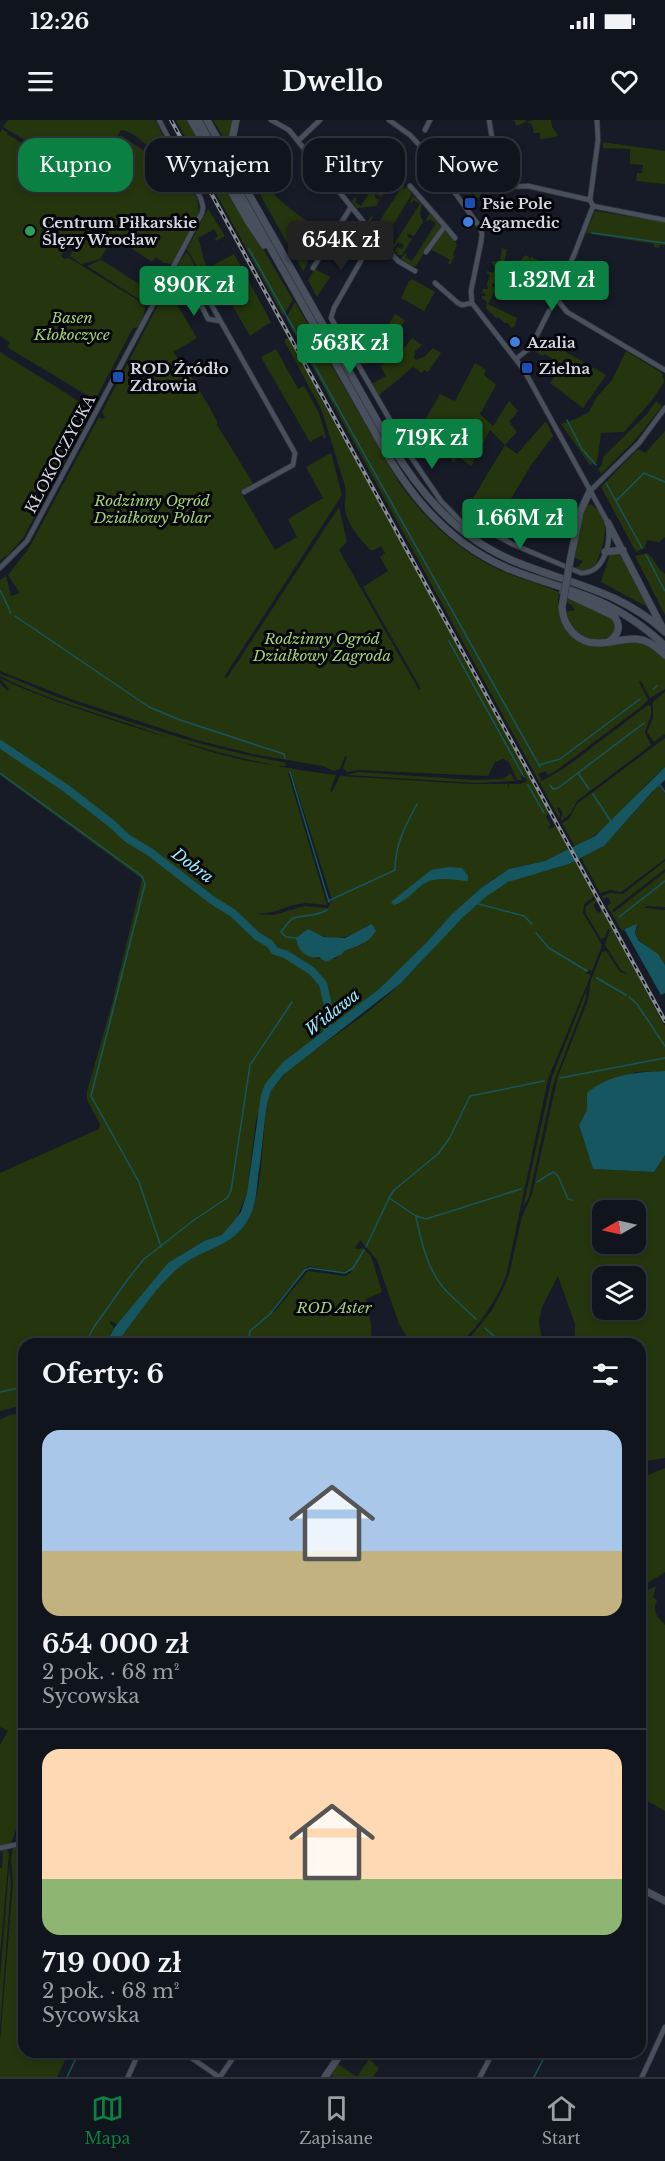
<!DOCTYPE html>
<html lang="pl">
<meta charset="utf-8">
<style>
body{margin:0;font-family:"Libre Baskerville",serif;background:#1e212a;color:#f1f3f6;height:100vh;display:flex;flex-direction:column;font-size:22px;white-space:nowrap}
*{box-sizing:border-box;margin:0}
p{font-size:20px;color:#9c9ea4}
.icon{flex:none;width:33px;height:33px;fill:none;stroke:currentColor;stroke-width:2;stroke-linecap:round;stroke-linejoin:round}
.map{position:relative;flex:1;overflow:hidden}
.details{position:absolute;left:18px;top:1218px;width:628px;height:720px;display:flex;flex-direction:column;background:#10141d;border-radius:18px;box-shadow:0 3px 9px #0003,0 0 0 2px #30333b}
.details>*{flex:none}
.banner{position:absolute;left:18px;top:18px;width:630px;height:54px;display:flex;gap:12px}
.needle{width:39px;rotate:261deg}
.tools{position:absolute;left:592px;top:1080px;display:grid;gap:12px}
.tools a{display:grid;place-items:center;width:54px;height:54px;border-radius:12px;background:#10141d;box-shadow:0 3px 9px #0003,0 0 0 2px #30333b;font-size:30px}
.price{position:absolute;translate:-50% -51px;padding:0 14px;border-radius:6px;background:#0b8043;color:#fff;font-size:20px;line-height:39px;filter:drop-shadow(0 2px 3px #0008)}
.price::after{content:'';position:absolute;left:50%;top:36px;width:18px;height:14px;margin-left:-9px;background:inherit;clip-path:polygon(0 0,100% 0,50% 100%)}
.price.selected{background:#222;color:#fff}
ul{padding:0;list-style:none}
li{display:grid;align-content:center;gap:12px;height:318px;padding:0 24px}
li+li{border-top:2px solid #30333b}
li span{display:grid;place-items:center;height:186px;border-radius:18px;color:#555}
li>.icon{margin-inline-start:auto}
span .icon{width:108px;height:108px;fill:#fffc;stroke-width:1}
li b{font-size:26px}
h2{display:flex;justify-content:space-between;align-items:center;height:72px;padding:0 24px;font-size:26px}
.pill{padding:0 21px;border-radius:18px;background:#10141d;box-shadow:0 3px 9px #0003,0 0 0 2px #30333b;font-size:21px;line-height:54px}
.pill.selected{background:#0b8043;color:#fff}
.status{display:flex;justify-content:space-between;align-items:center;height:42px;padding:0 30px;background:#10141d;direction:ltr}
.status svg{height:16px;fill:currentColor}
header{display:flex;justify-content:space-between;align-items:center;height:78px;padding:0 24px;background:#10141d;font-size:27px;font-weight:700}
.tab-bar{display:flex;justify-content:space-around;align-items:center;height:84px;border-top:2px solid #30333b;background:#10141d;font-size:16px;color:#9c9ea4}
.tab-bar a{display:grid;justify-items:center;gap:3px}
.tab-bar .selected{color:#0b8043}
.map>svg:first-child{display:block}
.green{fill:#25360e;fill-rule:evenodd}
.water{fill:#165660}
.lines{fill:none;stroke-linecap:round;stroke-linejoin:round}
.stream{stroke:#165660;stroke-width:1.5}
.river{stroke:#165660;stroke-width:8}
.street-casing{stroke:#31343d;stroke-width:6}
.secondary-casing{stroke:#31343d;stroke-width:8}
.street{stroke:#49505d;stroke-width:4.5}
.secondary{stroke:#49505d;stroke-width:7}
.rail-casing{stroke:#878c95;stroke-width:4}
.rail{stroke:#05060b;stroke-width:1.5;stroke-dasharray:4.5;stroke-linecap:butt}
.secondary-bridge-casing{stroke:#31343d;stroke-width:8;stroke-linecap:butt}
.secondary-bridge{stroke:#49505d;stroke-width:7}
.transit-dot{fill:#1a4fb4;stroke:#05060b;stroke-width:2}
.shop-dot{fill:#3f7fe0;stroke:#05060b;stroke-width:2}
.leisure-dot{fill:#2e9e5b;stroke:#05060b;stroke-width:2}
.labels{text-anchor:middle;dominant-baseline:central;stroke-width:6;stroke-linejoin:round;paint-order:stroke}
.poi-label{font-size:15px;font-weight:bold;fill:#d3d7df;stroke:#05060b;text-anchor:start}
.park-label{font-size:15px;font-style:italic;fill:#a5d26f;stroke:#05060b}
.street-label{font-size:15px;fill:#d3d7df;stroke:#05060b}
.water-label{font-size:16px;font-style:italic;fill:#9aecfb;stroke:#05060b}
</style>
<div class="status"><b>12:26</b><svg viewBox="0 0 49 12"><path d="M0 12V9h3v3zM5 12V6h3v6zM10 12V3h3v9zM15 12V0h3v12zM26 1h20v11H26zM47 4h2v5h-2z"/></svg></div>
<header><svg class="icon" aria-label="menu" viewBox="0 0 24 24"><path d="M4 6h16M4 12h16M4 18h16"/></svg>Dwello<svg class="icon" aria-label="heart" viewBox="0 0 24 24"><path d="M12 20l-8-8c-3-5 5-10 8-4 3-6 11-1 8 4z"/></svg></header>
<div class="map">
<svg width="665" height="1957" viewBox="0 0 665 1957">
<rect width="100%" height="100%" fill="#161b27"/>
<path class="green" d="M8,0H155L197,79L199,92L198,97L175,140L171,144L164,143L156,137L152,142L114,117L100,139L81,144L70,136L74,129L68,125L61,136L64,139L69,138L144,184L145,189L140,207L133,208L95,280L7,227L10,222L0,216V13L2,9L7,12V14L89,64L120,15L168,46L166,32C143,30 141,13 121,10L91,60L3,7Z
M176,0H188L293,180L283,196Z
M213,0H233L227,24Z
M514,0H525L526,2L533,0H551L552,7L558,15L556,17L540,19V13H534L532,4L526,2L516,6Z
M364,19L373,27L371,33L374,28L380,36L359,67L343,70L336,61L339,58L340,59L338,62L345,66L371,27L364,22L362,25L360,24Z
M603,22L665,31V64L636,61L637,53H642L643,45L630,44V29L603,28Z
M380,37L388,45L384,58L391,63L382,77L375,74V77L378,80L380,79L376,86L357,88L352,81L355,77L357,78L355,82L361,86L387,46L381,41L379,44L376,43Z
M256,50C261,68 295,92 309,103L297,124L308,142L303,151L248,53Z
M475,54L487,65L483,69L480,77L477,78L464,62Z
M397,56L404,64L403,71L407,66L412,74L393,105L373,108L368,101L371,96L373,97L371,101L377,105L403,65L397,60L395,64L393,62Z
M413,76L422,84L420,94L423,102L414,116L407,113L408,117L412,119L402,135H397L398,132H394L397,127L404,130L398,126L402,128L404,125L398,122L394,128L385,119L388,115L389,117L388,120L394,124L420,84L414,80L411,83L410,82Z
M208,89L225,116L216,121L215,119L218,116L214,109L198,118C202,127 201,135 206,144L202,156L187,129Z
M595,91L665,102V125H660L659,128L654,127V124L586,113Z
M430,93L442,107L432,120H431V122L416,146H412L401,139L405,133L407,134L405,137L412,141L436,103L430,99L428,101L426,100Z
M444,110L457,124L453,135L455,136L450,145L448,143L450,140L430,129Z
M499,127L507,130L503,146L498,145L495,154L497,155L494,161L497,163H493L492,166L496,169L488,184L517,198L514,207L511,208L508,203H505L498,197L496,198L486,188L487,181L482,179V176H486L485,173H482L483,169H488L487,164L490,155L487,153V151L493,153L496,148L491,142L500,140L502,129Z
M187,132L202,158L199,163L188,159L178,151V144Z
M234,134L271,202L250,216L210,147Z
M525,135L529,137V140L531,137L542,142L540,147L536,150L541,148L544,142L548,144L543,157L530,152L525,147L526,145L519,142Z
M101,140L144,167L150,159L157,163L159,167L153,178L150,177L145,183L87,146Z
M315,149L330,157L317,177L308,160Z
M412,159L435,172L424,191L401,178L409,161Z
M167,168L197,218L173,232L192,257L217,301V305L253,363L240,371L275,430L297,417L288,399L323,378L306,347L331,333L342,375L224,557L227,558L339,387L347,422L339,430L419,570L421,569L363,467L388,451L380,437L385,433L381,426L374,430H370C360,418 347,405 345,389C344,381 347,375 345,366L322,291L284,220L288,218L549,693L546,696L551,705L548,707L549,709L556,706L568,727V731L545,741L509,749L481,768L452,794L426,823L379,869L329,908V889L324,863L318,854L287,834L275,829L272,823L261,816L238,796L156,736L129,719L109,700L84,684L63,665L42,654L0,623V563L7,571L9,569L0,558C36,576 74,587 112,600C186,624 258,646 336,655L330,671L332,672L340,656L470,664H508L509,669V664H520L527,661L523,653L521,655L522,660H517L509,642L503,639L495,642L488,656L358,650L347,652L343,648L347,637L345,636L340,649L334,651L323,646L253,634L200,621L71,579L0,551V460L6,456L11,476L20,473L8,455L29,428L99,297L102,299L105,297L102,292ZM291,652L332,780L328,788L304,786L274,795L256,794L273,792L293,785L306,783L327,785L288,653ZM308,809C320,817 339,822 352,814L364,824L344,831L335,839C309,837 313,843 296,822Z
M295,182L400,364C427,402 460,432 502,451C521,459 541,464 559,472C556,492 562,510 580,522L636,520L644,521L665,538V569L650,578L641,561L639,562L648,580L642,586L557,650L548,655L545,651L538,654L542,661L566,647L648,585L651,586V594L645,612L651,625L577,681L570,694L561,701C560,696 565,693 559,687L557,688L560,695L559,698L286,198Z
M395,194L405,200L394,220L383,214Z
M379,217L395,229L388,238L372,225Z
M539,217L606,255L583,288L550,263L562,245L545,234L543,236L532,230Z
M412,218L422,225L415,231L414,238L416,240L424,237L433,228L441,233L428,252L424,250L422,253L413,247L377,277L370,265L386,256L380,246L397,237Z
M276,229L298,269L304,266L319,293L326,317L324,319L322,315L310,322L261,237Z
M626,231L662,253L664,262L652,280L624,312L601,313L597,342L590,345L561,304L576,299L589,292L596,278L612,260Z
M0,232L88,287H92V290L23,418L8,435L0,440Z
M475,243L486,250L484,255L496,265L480,294L493,306L509,281L518,291L509,302L517,312L505,325L517,334L546,301L553,316L531,345L492,411L464,400L460,393L462,387L467,388L505,325L490,310L471,346L458,336L454,343L439,322L441,319C437,312 432,304 425,300L440,274L455,281Z
M656,281L662,286L637,318L601,354L598,349L602,345L603,337L647,294Z
M665,311V417L659,422L647,420L645,428L636,432L601,367L638,329L645,333Z
M590,384C615,398 603,426 595,446C589,452 581,451 573,448L578,447L583,441L576,439L574,434L584,390L586,386Z
M617,433L621,435L649,488L601,462L610,434Z
M647,433C655,439 657,449 665,454V495L635,436Z
M567,475L612,497L616,503L613,515C592,527 571,513 565,492L575,490L571,485L566,482Z
M0,554C20,560 40,571 60,578C134,604 208,629 286,643L285,646C234,643 178,621 130,604C86,590 41,577 0,556Z
M665,572V614L654,622L647,612L653,598V582Z
M665,618V647C634,673 612,709 575,727L562,703L569,699L577,684Z
M0,625L65,670L108,702L125,718L146,732L206,778L234,796L274,832L291,839L313,854L320,862L328,890V903L324,911L283,942L256,1000L247,1073L237,1097L222,1115L204,1121L168,1143L118,1205L111,1201L110,1203L114,1208L105,1224H24V1285L0,1291V1053L99,1009L100,1004L87,980V971L112,884L142,759L0,655Z
M358,652L474,660L503,659L511,653L514,661L476,663L347,655Z
M659,665L665,674V739L621,772L610,770L600,773L581,738L604,726Z
M575,741L595,776L584,784L583,793L602,825L592,851L589,850L586,854H590V857L548,959L506,1156C495,1183 480,1205 459,1224H411L399,1204L377,1140L360,1120L359,1123L355,1127L357,1129L363,1128L371,1136L382,1172L366,1179L371,1204L372,1224H117C135,1198 152,1169 177,1149C205,1125 239,1129 253,1088C263,1059 262,1016 267,984L271,971L284,954C321,923 365,898 400,864C430,835 463,789 497,768C522,753 550,753 575,741ZM308,1146L340,1152L353,1151L345,1156L308,1151L274,1192L271,1191Z
M665,741V749L612,790L614,792L665,752V787L647,786L644,788L665,790V845C658,831 642,827 635,814L638,805L625,808L622,811L607,786L611,783L608,777L603,779L602,776L610,773L623,774Z
M596,779L598,782L593,785L598,793L601,791L599,784L665,906V951L636,952L587,974V990L579,1005L593,1049L654,1052L665,1035V1338L641,1342L640,1224H575V1204L558,1156L542,1187L539,1201L542,1224H465L492,1190L504,1167L510,1151L522,1097L532,1074L558,956L588,880L591,860L602,832L606,831L620,852L629,855L621,850L605,825L610,810L608,809L605,817L601,819L586,794V786ZM603,1090H636V1124H603ZM603,1156H636V1190H603Z
M587,869L585,881L553,965L529,1077L523,1087L552,957Z
M24,1293V1689L11,1723L0,1726V1625L8,1611L0,1607V1300L9,1295Z
M665,1348V1452L641,1467L640,1405L643,1404L641,1393V1358Z
M656,1466L653,1477L657,1481C651,1492 658,1497 665,1505V1691L640,1677L641,1474Z
M24,1725V1932H69L57,1957H0V1922L13,1763L11,1739L13,1728Z
M0,1730H7L9,1733L0,1836V1748H2L3,1733Z
M9,1747L11,1763L0,1908V1860Z
M369,1939L379,1948L373,1957H333L331,1955L338,1944L357,1957Z"/>
<path class="water" d="M665,647V660L652,672L604,726L569,744L508,762L487,776L463,797L400,864L283,955L271,971L267,984C263,1008 262,1033 258,1057C257,1068 256,1079 253,1089C238,1130 204,1125 176,1150C152,1171 135,1200 116,1224H105L115,1207L168,1143L204,1121L222,1115L241,1092L247,1073L261,975L265,964L283,942L379,869L426,823L452,794L481,768L509,749L545,741L595,716Z
M449,747L462,748L468,756V761C454,760 437,756 425,763C414,770 407,781 394,785L391,782L431,750Z
M372,804L376,811C367,824 358,826 344,831L342,834L326,842L319,837C307,840 297,829 296,818L308,809L324,817L345,818Z
M637,804L635,814L639,821L658,834L665,845V873L661,875L624,809Z
M665,951V1035L654,1052L593,1049L579,1005L587,990V973C609,954 637,952 665,951Z"/>
<g class="lines">
<path class="stream" d="M592,113L665,123
M249,129L540,647
M567,300L582,329L596,345
M606,363L642,428
M617,380L644,353L665,362
M646,435L665,471
M0,470L11,493
M15,496L149,587L180,600L284,634L285,638
M449,521L524,657
M653,569L657,566
M539,645L560,639L640,579
M290,652L329,782
M0,653L142,756L145,764L91,976L139,1062L161,1127
M578,653L589,669
M528,665L544,693
M550,665L553,669L558,668L644,603
M660,665L665,672
M593,674L612,703
M328,781L395,750C395,725 405,706 417,684
M475,783L524,796L532,804
M619,797L665,761
M536,813L549,828L587,851
M296,818L286,817L281,812C284,808 289,800 294,798C306,794 316,797 327,790
M597,858L626,875
M629,877L637,884L665,926
M560,958L665,938
M537,1062L553,1052L558,1056L568,1079L572,1080
M389,1078L394,1070L438,1034L449,1019L470,976L544,961
M416,1097C421,1121 427,1147 442,1166C452,1178 465,1188 476,1199
M366,1127L389,1078L416,1096L426,1099L521,1069
M485,1208L502,1224
M85,1224L94,1207L128,1159L144,1139L194,1100L227,1078L231,1071L250,945L292,882
M247,1224L250,1211L270,1194L305,1150L310,1148L345,1153L353,1148L364,1130
M0,1272L24,1267
M67,1957L79,1932
M534,1957L547,1932"/>
<path class="river" d="M0,624L67,669L112,704L127,718L150,732L212,780L233,793L257,816L270,824L275,831L285,834L312,851L323,864L329,890L327,914"/>
<g class="street-casing">
<path id="street" d="M271,0L289,10L375,116L398,141L415,151
M389,0L410,15L424,30L479,106L482,114L481,122L471,171L472,183L524,250L608,403C611,423 605,453 581,453L512,424L471,401L463,402
M489,0L500,65L505,67L528,66L590,80
M597,0L598,20L590,80L593,86L574,135L558,171L559,182L567,192L665,250
M425,10L430,0
M298,21L320,0
M468,37L495,29
M410,66L445,106L426,132
M593,86L665,100
M445,106L455,118
M375,116L334,188L331,198L390,300
M313,148L351,87
M171,151L202,168L295,333L293,345L244,372
M190,163L208,199L220,201
M435,163L458,183L462,185L472,183
M516,239L531,227L549,191
M392,327L407,331L441,381L476,417
M590,371L639,323L665,288
M0,448L27,421L35,406L202,93L203,87L201,79L159,0
M0,1728L24,1723
M183,1932L219,1957
M128,1957L139,1932
M220,1957L237,1932
M480,1957L493,1932
M642,1957L665,1907"/>
</g>
<g class="secondary-casing">
<path id="secondary" d="M191,0L248,101L264,125
M198,0L391,341C419,387 456,426 507,448C533,459 562,466 589,477C617,488 643,505 665,526
M207,0L392,327C422,375 456,415 509,439C564,463 619,469 665,512
M236,46L232,20L236,0
M608,403L662,507
M605,432L623,430
M570,441L580,392L590,371
M563,472L614,496C622,507 618,516 608,522
M562,487C563,507 578,524 599,523C611,523 624,518 637,519C648,520 657,527 665,535
M640,1768L665,1781
M325,1957L342,1932"/>
</g>
<use href="#street" class="street"/>
<use href="#secondary" class="secondary"/>
<g class="rail-casing">
<path id="rail" d="M171,0L665,901"/>
</g>
<use href="#rail" class="rail"/>
<g class="secondary-bridge-casing">
<path id="secondary-bridge" d="M562,487L570,441"/>
</g>
<use href="#secondary-bridge" class="secondary-bridge"/>
</g>
<g class="transit-dot">
<rect x="464" y="77" width="12" height="12" rx="3"/>
<rect x="521" y="242" width="12" height="12" rx="3"/>
<rect x="112" y="251" width="12" height="12" rx="3"/>
</g>
<g class="shop-dot">
<circle cx="468" cy="102" r="6"/>
<circle cx="515" cy="222" r="6"/>
</g>
<circle class="leisure-dot" cx="30" cy="111" r="6"/>
<g class="labels">
<g class="poi-label">
<text x="482" y="83">Psie Pole</text>
<text x="42" y="102">Centrum Piłkarskie<tspan x="42" dy="17">Ślęzy Wrocław</tspan></text>
<text x="480" y="102">Agamedic</text>
<text x="527" y="222">Azalia</text>
<text x="130" y="248">ROD Źródło<tspan x="130" dy="17">Zdrowia</tspan></text>
<text x="539" y="248">Zielna</text>
</g>
<g class="park-label">
<text x="72" y="197">Basen<tspan x="72" dy="17">Kłokoczyce</tspan></text>
<text x="152" y="380">Rodzinny Ogród<tspan x="152" dy="17">Działkowy Polar</tspan></text>
<text x="322" y="518">Rodzinny Ogród<tspan x="322" dy="17">Działkowy Zagroda</tspan></text>
<text x="334" y="1187">ROD Aster</text>
</g>
<g class="street-label">
<text transform="translate(60 334) rotate(-62)">KŁOKOCZYCKA</text>
</g>
<g class="water-label">
<text transform="translate(193 745) rotate(36)">Dobra</text>
<text transform="translate(332 892) rotate(-38)">Widawa</text>
</g>
</g>
</svg>
<div class="tools">
<a><svg class="needle" viewBox="-14 -14 28 28"><path d="M0-13l5 13h-10z" fill="#e53935"/><path d="M0 13l5-13h-10z" fill="#9c9ea4"/></svg></a>
<a><svg class="icon" aria-label="layers" viewBox="0 0 24 24"><path d="M12 4l9 5-9 5-9-5zM3 14l9 5 9-5"/></svg></a>
</div>
<b class="price selected" style="left:341px;top:152px">654K zł</b>
<b class="price" style="left:552px;top:192px">1.32M zł</b>
<b class="price" style="left:194px;top:197px">890K zł</b>
<b class="price" style="left:350px;top:255px">563K zł</b>
<b class="price" style="left:432px;top:350px">719K zł</b>
<b class="price" style="left:520px;top:430px">1.66M zł</b>
<div class="banner">
<a class="pill selected">Kupno</a>
<a class="pill">Wynajem</a>
<a class="pill">Filtry</a>
<a class="pill">Nowe</a>
</div>
<section class="details">
<h2>Oferty: 6<svg class="icon" aria-label="filters" viewBox="0 0 24 24"><path d="M4 7h16M4 17h16"/><circle cx="9" cy="7" r="2"/><circle cx="15" cy="17" r="2"/></svg></h2>
<ul>
<li><span style="background:linear-gradient(#a9c7e8 65%,#c2b280 0)"><svg class="icon" aria-label="home" viewBox="0 0 24 24"><path d="M3 11l9-7 9 7M6 9v11h12V9"/></svg></span><div><b>654 000 zł</b><p>2 pok. · 68 m²</p><p>Sycowska</p></div></li>
<li><span style="background:linear-gradient(#ffd9b3 70%,#8fb573 0)"><svg class="icon" aria-label="home" viewBox="0 0 24 24"><path d="M3 11l9-7 9 7M6 9v11h12V9"/></svg></span><div><b>719 000 zł</b><p>2 pok. · 68 m²</p><p>Sycowska</p></div></li>
</ul>
</section>
</div>
<nav class="tab-bar">
<a class="selected"><svg class="icon" aria-label="map" viewBox="0 0 24 24"><path d="M3 6l6-2 6 2 6-2v14l-6 2-6-2-6 2zM9 4v14M15 6v14"/></svg>Mapa</a>
<a><svg class="icon" aria-label="saved" viewBox="0 0 24 24"><path d="M7 4h10v16l-5-4-5 4z"/></svg>Zapisane</a>
<a><svg class="icon" aria-label="home" viewBox="0 0 24 24"><path d="M3 11l9-7 9 7M6 9v11h12V9"/></svg>Start</a>
</nav>
